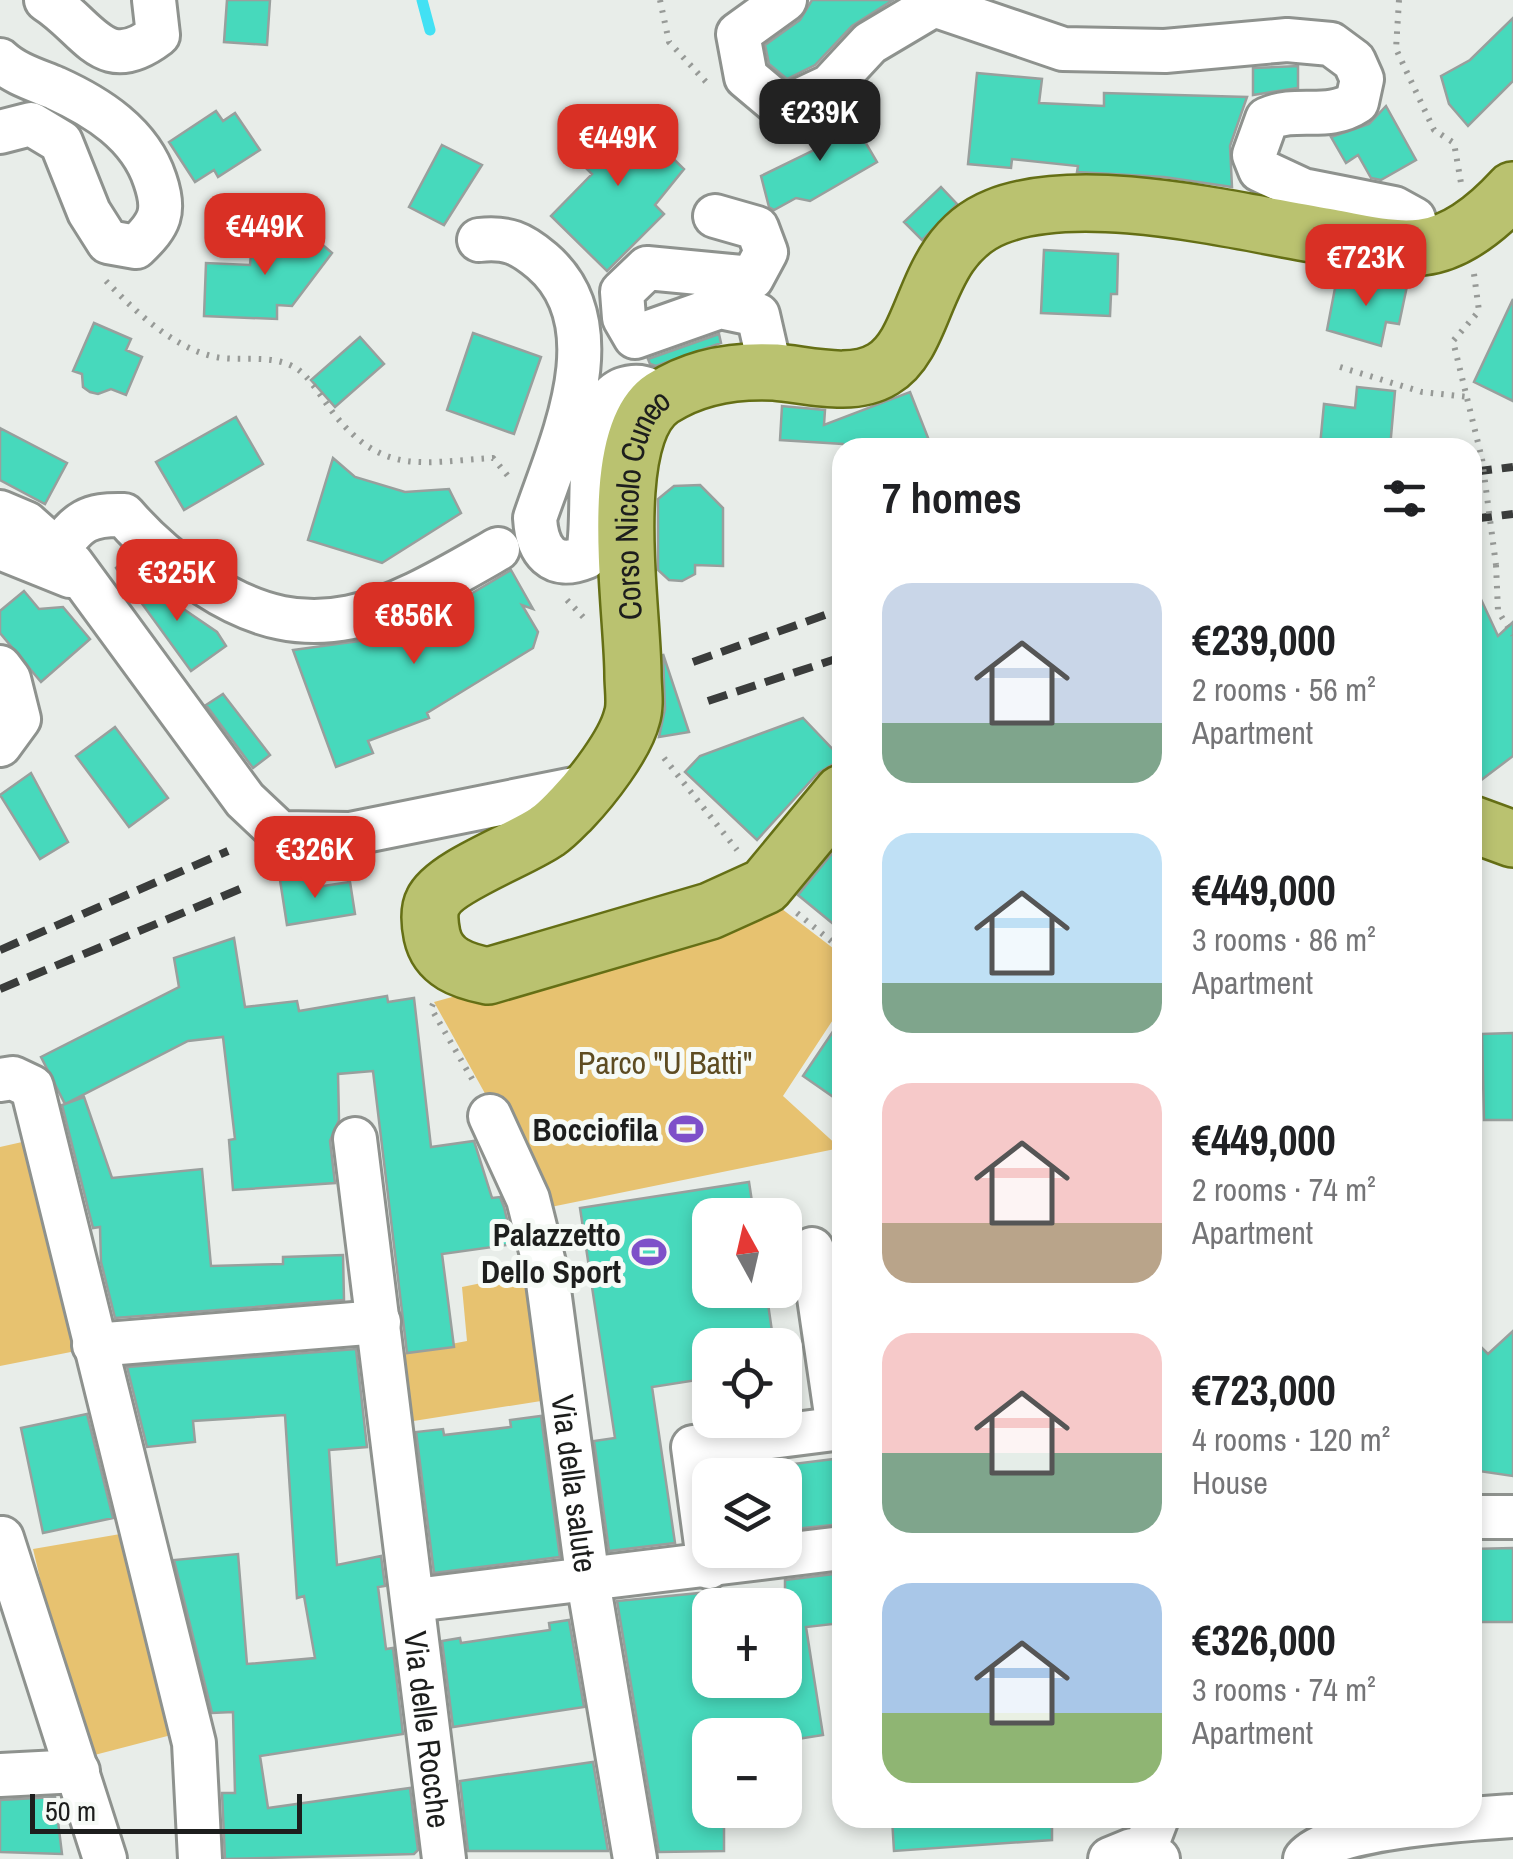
<!DOCTYPE html>
<meta charset="utf-8">
<style>
body{margin:0;font-family:"Archivo Narrow",sans-serif;background:#f6f6f6;color:#202124;height:100vh;display:flex;flex-direction:column;font-size:38px;white-space:nowrap}
*{box-sizing:border-box;margin:0}
p{font-size:32px;color:#757577}
.icon{flex:none;width:55px;height:55px;fill:none;stroke:currentColor;stroke-width:2;stroke-linecap:round;stroke-linejoin:round}
.map{position:relative;flex:1;overflow:hidden}
.sheet{position:absolute;left:832px;top:438px;width:650px;height:1390px;display:flex;flex-direction:column;background:#fff;border-radius:30px;box-shadow:0 5px 15px #0003}
.sheet>*{flex:none}
.needle{width:65px;rotate:352deg}
.controls{position:absolute;left:692px;top:1198px;display:grid;gap:20px}
.controls a{display:grid;place-items:center;width:110px;height:110px;border-radius:20px;background:#fff;box-shadow:0 5px 15px #0003;font-size:50px}
.scale{position:absolute;left:30px;bottom:25px;width:272px;box-sizing:border-box;padding-left:10px;border:5px solid #1d1e1d;border-top:0;font-size:28px;line-height:35px;white-space:nowrap;color:#1d1e1d;-webkit-text-stroke:8px #f6faf6;paint-order:stroke}
.price{position:absolute;translate:-50% -85px;padding:0 22px;border-radius:20px;background:#d93025;color:#fff;font-size:32px;line-height:65px;filter:drop-shadow(0 2px 5px #0008)}
.price::after{content:'';position:absolute;left:50%;top:60px;width:30px;height:22px;margin-left:-15px;background:inherit;clip-path:polygon(0 0,100% 0,50% 100%)}
.price.current{background:#222;color:#fff}
ul{padding:0;list-style:none}
li{display:flex;align-items:center;gap:30px;height:250px;padding:0 50px}
li span{display:grid;place-items:center;flex:none;width:280px;height:200px;border-radius:30px;color:#555}
li>.icon{margin-inline-start:auto}
span .icon{width:120px;height:120px;fill:#fffc;stroke-width:1}
li b{font-size:42px}
h2{display:flex;justify-content:space-between;align-items:center;height:120px;padding:0 50px;font-size:42px}
.map>svg:first-child{display:block}
.green{fill:#e7c270}
.lines{fill:none;stroke-linecap:round;stroke-linejoin:round}
.stream{stroke:#42e1f4;stroke-width:11}
.building{fill:#47d9bc;stroke:#999f9d;stroke-width:2.5}
.minor-casing{stroke:#8e928e;stroke-width:48}
.major-casing{stroke:#656f15;stroke-width:60}
.path{stroke:#979a97;stroke-width:6;stroke-dasharray:2.5 8;stroke-linecap:butt}
.minor{stroke:#fff;stroke-width:42}
.major{stroke:#bac270;stroke-width:55}
.rail{stroke:#3a3c3b;stroke-width:8;stroke-dasharray:20 10;stroke-linecap:butt}
.path-bridge{stroke:#979a97;stroke-width:6;stroke-dasharray:2.5 8;stroke-linecap:butt}
.labels{text-anchor:middle;dominant-baseline:central;stroke-width:10;stroke-linejoin:round;paint-order:stroke}
.street-label{font-size:32px;fill:#1d1e1d;stroke:#f6faf6}
.park-label{font-size:32px;fill:#5e4c22;stroke:#f6faf6}
.poi-label{font-size:32px;font-weight:bold;fill:#1d1e1d;stroke:#f6faf6;text-anchor:end}
</style>
<div class="map">
<svg width="1513" height="1859" viewBox="0 0 1513 1859">
<rect width="100%" height="100%" fill="#e8ede9"/>
<path class="green" d="M769,899L842,955V1006L783,1096L840,1148L541,1209L492,1106L434,1002L684,933Z
M31,1140L81,1350L0,1366V1147Z
M540,1271L560,1398L401,1423L392,1355L467,1341L462,1287Z
M132,1532L179,1733L83,1758L33,1549Z"/>
<g class="lines">
<path class="stream" d="M422,0L430,30"/>
</g>
<path class="building" d="M227,0H270L267,45L224,42Z
M812,0H893L852,26L815,65L787,79L769,64L765,45L800,20Z
M1513,18V81L1468,126L1449,104L1441,76L1470,60Z
M1298,66V88L1253,95V68Z
M977,73L1042,79L1039,103L1104,106V93L1247,97L1230,146L1232,187L1164,177L1077,172L1078,166L1012,159L1011,168L968,164Z
M1386,106L1416,160L1381,180L1371,178L1358,155L1346,163L1331,137L1369,124Z
M620,107L684,169L655,205L664,214L607,271L551,216L592,174L573,155Z
M216,111L223,121L235,113L260,150L218,177L214,170L195,182L169,142Z
M847,111L877,162L810,201L796,198L774,210L769,207L761,176L818,148L809,133Z
M442,145L482,165L444,225L409,207Z
M941,187L957,204L922,240L904,222Z
M294,220L332,253L292,306L277,305V319L204,316L206,263L250,265L251,253H268Z
M1044,250L1118,254L1117,294H1111L1110,316L1041,313Z
M1357,276L1407,286L1399,324L1386,322L1381,346L1327,330L1336,283L1356,287Z
M1513,299V401L1474,382Z
M94,323L131,339L126,350L142,357L126,395L111,389L98,394L90,392L83,387L82,374L73,371Z
M473,333L541,357L514,434L447,410Z
M719,334L721,343L656,366L650,364L648,359Z
M360,337L384,364L335,407L311,380Z
M1357,387L1395,391L1390,448L1320,446L1324,404L1355,408Z
M910,392L932,448H845L843,444L780,440L782,406L825,410L824,425Z
M236,417L263,464L184,510L156,462Z
M0,428L67,463L45,504L0,480Z
M333,458L355,477L405,492L449,489L461,513L382,563L308,540Z
M700,485L723,508V566L695,565V574L682,581L669,580L658,570V499L674,486Z
M119,565L217,632L226,646L191,671L116,568Z
M511,570L533,609L522,605L538,632L533,648L427,713L429,718L368,741L373,753L336,767L293,650L359,641L394,630L397,638Z
M1472,580L1498,636L1513,622V756L1472,787Z
M24,591L39,609L63,607L90,639L41,682L0,633V611Z
M663,654L689,732L659,737L665,709Z
M223,694L270,755L253,768L206,705Z
M803,718L842,759L818,773L757,840L685,772L700,756Z
M115,727L168,798L129,827L76,756Z
M31,773L68,842L40,859L0,795Z
M842,841V931L798,895Z
M308,876L310,888L350,882L355,914L287,925L280,880Z
M234,938L245,1007L297,1001L299,1011L387,996L388,1002L414,998L431,1147L474,1141L492,1198L500,1197L504,1207L513,1244L442,1254L454,1347L407,1353L373,1071L338,1074L339,1120L330,1141L335,1183L233,1190L229,1140L235,1139L223,1037L188,1041L65,1104L41,1057L179,987L174,958Z
M842,1018V1103L803,1076Z
M1513,1033V1120H1484L1482,1034Z
M84,1097L112,1178L202,1169L211,1266L283,1264V1257L343,1255L344,1300L115,1318L101,1262L100,1227L93,1228L62,1105Z
M749,1182L754,1215H710V1290H766L774,1345H710V1378L652,1387L675,1543L609,1551L594,1441L615,1438L580,1208Z
M1513,1331V1476L1472,1470V1338L1488,1354Z
M356,1349L367,1447L329,1450L337,1565L381,1556L385,1586L378,1587L386,1649L393,1648L403,1734L260,1756L268,1808L410,1788L418,1850L414,1854L225,1859L222,1793H235L233,1712L212,1713L174,1560L238,1554L247,1664L315,1658L304,1596L297,1598L285,1415L193,1421L195,1442L147,1447L127,1367Z
M87,1414L113,1518L43,1533L21,1428Z
M541,1416L560,1557L434,1573L416,1432L443,1429L444,1435L511,1427L510,1420Z
M842,1458V1524L785,1530V1465Z
M1513,1548V1622H1472V1549Z
M842,1573V1623L806,1627L823,1735L785,1741V1735H710V1810H724V1851L659,1852L617,1601L710,1592V1693L785,1682V1580Z
M569,1620L584,1707L453,1727L442,1641L460,1638L461,1643L550,1630L549,1623Z
M593,1762L608,1851H468L460,1781Z
M55,1797L62,1854L0,1852V1800Z
M892,1818H1052V1840L894,1851Z"/>
<g class="lines">
<g class="minor-casing">
<g id="minor">
<path d="M46,0C90,28 103,77 158,35L154,0"/>
<path d="M785,0L738,34L746,77L783,108L830,86L870,43L934,5L1063,49L1165,51L1287,40L1331,44L1354,61L1362,79L1357,102C1327,122 1298,105 1267,119L1254,155L1260,170L1303,190L1394,208L1414,219L1422,247"/>
<path d="M0,60C15,74 36,80 55,88C97,107 140,134 155,180C166,212 160,224 136,247L108,242L89,212L61,142L31,124L0,132"/>
<path d="M715,216L757,228L766,252L752,278L647,268L622,292L624,318L635,337L720,307L758,315L771,372"/>
<path d="M479,240C507,237 521,243 542,261C617,325 560,444 535,518C537,551 552,571 586,557C600,528 574,392 633,387C645,386 652,390 659,400"/>
<path d="M0,512L26,523L72,564L245,800L280,833L350,834L594,785"/>
<path d="M0,548L70,576"/>
<path d="M57,551C78,521 88,514 124,515C149,544 174,564 206,585C317,658 396,607 498,549"/>
<path d="M0,667L9,679L19,719L0,745"/>
<path d="M0,1080L13,1078L32,1087L194,1743L200,1859"/>
<path id="s1" d="M490,1116L528,1199L547,1275L588,1581L635,1859"/>
<path id="s2" d="M355,1139L444,1859"/>
<path d="M812,1249L838,1428"/>
<path d="M94,1345L379,1322"/>
<path d="M1472,1517H1513"/>
<path d="M2,1538L105,1859"/>
<path d="M709,1567L693,1447L842,1428"/>
<path d="M415,1600L842,1548"/>
<path d="M0,1775L78,1771"/>
<path d="M1144,1852L1157,1818"/>
<path d="M1110,1859L1132,1850L1158,1859"/>
<path d="M1305,1859C1331,1827 1468,1819 1513,1816"/>
</g>
</g>
<g class="major-casing">
<g id="major">
<path id="s3" d="M842,793L765,886L710,911L488,976C463,971 438,963 432,935C430,925 428,911 433,902C445,876 522,849 547,831C556,825 564,816 572,808C592,787 625,745 632,717C636,705 633,688 633,675C633,611 604,436 662,398C696,376 735,370 775,372C809,375 852,388 883,369C930,341 921,247 996,217C1083,182 1238,222 1330,237C1359,242 1392,251 1422,247C1458,243 1490,215 1513,190"/>
<path d="M1472,824L1513,839"/>
</g>
</g>
<path class="path" d="M660,0L669,42L707,83
M1399,0L1396,49L1434,130L1454,143L1461,183
M1474,274L1479,311L1453,341L1482,459
M106,281C135,311 170,345 211,356C239,363 268,353 294,367C309,375 323,400 334,414C384,476 421,462 493,458L508,476
M1340,367L1422,392L1468,397
M1496,565L1498,611L1513,635
M567,600L586,620
M664,758L737,850
M797,913L842,950
M433,1004L431,1008L475,1084"/>
<use href="#minor" class="minor"/>
<use href="#major" class="major"/>
<path class="rail" d="M1472,472L1513,467
M1472,519L1513,514
M693,662L842,609
M708,701L842,657
M0,950L228,851
M0,989L240,889"/>
<path class="path-bridge" d="M1482,459L1496,565"/>
</g>
<defs>
<g id="stadium-bare" transform="scale(2.7)"><path d="M0-5a6.5 5 0 1 0 0 10a6.5 5 0 1 0 0-10ZM-3.5-1.8h7v3.6h-7Z" fill="#7e50c9" stroke="#f6faf6" stroke-width="2.5" paint-order="stroke"/></g>
</defs>
<g fill-rule="evenodd">
<use href="#stadium-bare" x="686" y="1129"/>
<use href="#stadium-bare" x="649" y="1252"/>
</g>
<g class="labels">
<g class="street-label">
<text stroke="none"><textPath href="#s3" startOffset="1015">Corso Nicolo Cuneo</textPath></text>
<text stroke="none"><textPath href="#s1" startOffset="380">Via della salute</textPath></text>
<text stroke="none"><textPath href="#s2" startOffset="595">Via delle Rocche</textPath></text>
</g>
<g class="park-label">
<text x="665" y="1062">Parco "U Batti"</text>
</g>
<g class="poi-label">
<text x="658" y="1129">Bocciofila</text>
<text x="621" y="1234">Palazzetto<tspan x="621" dy="37">Dello Sport</tspan></text>
</g>
</g>
</svg>
<div class="controls">
<a><svg class="needle" viewBox="-14 -14 28 28"><path d="M0-13l5 13h-10z" fill="#e53935"/><path d="M0 13l5-13h-10z" fill="#757577"/></svg></a>
<a><svg class="icon" aria-label="locate" viewBox="0 0 24 24"><circle cx="12" cy="12" r="6"/><path d="M12 2v4M12 18v4M2 12h4M18 12h4"/></svg></a>
<a><svg class="icon" aria-label="layers" viewBox="0 0 24 24"><path d="M12 4l9 5-9 5-9-5zM3 14l9 5 9-5"/></svg></a>
<a>+</a>
<a>−</a>
</div>
<div class="scale">50 m</div>
<b class="price current" style="left:820px;top:164px">€239K</b>
<b class="price" style="left:618px;top:189px">€449K</b>
<b class="price" style="left:265px;top:278px">€449K</b>
<b class="price" style="left:1366px;top:309px">€723K</b>
<b class="price" style="left:177px;top:624px">€325K</b>
<b class="price" style="left:414px;top:667px">€856K</b>
<b class="price" style="left:315px;top:901px">€326K</b>
<section class="sheet">
<h2>7 homes<svg class="icon" aria-label="filters" viewBox="0 0 24 24"><path d="M4 7h16M4 17h16"/><circle cx="9" cy="7" r="2"/><circle cx="15" cy="17" r="2"/></svg></h2>
<ul>
<li><span style="background:linear-gradient(#c9d6e8 70%,#7fa58c 0)"><svg class="icon" aria-label="home" viewBox="0 0 24 24"><path d="M3 11l9-7 9 7M6 9v11h12V9"/></svg></span><div><b>€239,000</b><p>2 rooms · 56 m²</p><p>Apartment</p></div></li>
<li><span style="background:linear-gradient(#bfe0f5 75%,#7fa58c 0)"><svg class="icon" aria-label="home" viewBox="0 0 24 24"><path d="M3 11l9-7 9 7M6 9v11h12V9"/></svg></span><div><b>€449,000</b><p>3 rooms · 86 m²</p><p>Apartment</p></div></li>
<li><span style="background:linear-gradient(#f6c9c9 70%,#b9a48a 0)"><svg class="icon" aria-label="home" viewBox="0 0 24 24"><path d="M3 11l9-7 9 7M6 9v11h12V9"/></svg></span><div><b>€449,000</b><p>2 rooms · 74 m²</p><p>Apartment</p></div></li>
<li><span style="background:linear-gradient(#f6c9c9 60%,#7fa58c 0)"><svg class="icon" aria-label="home" viewBox="0 0 24 24"><path d="M3 11l9-7 9 7M6 9v11h12V9"/></svg></span><div><b>€723,000</b><p>4 rooms · 120 m²</p><p>House</p></div></li>
<li><span style="background:linear-gradient(#a9c7e8 65%,#8fb573 0)"><svg class="icon" aria-label="home" viewBox="0 0 24 24"><path d="M3 11l9-7 9 7M6 9v11h12V9"/></svg></span><div><b>€326,000</b><p>3 rooms · 74 m²</p><p>Apartment</p></div></li>
</ul>
</section>
</div>
